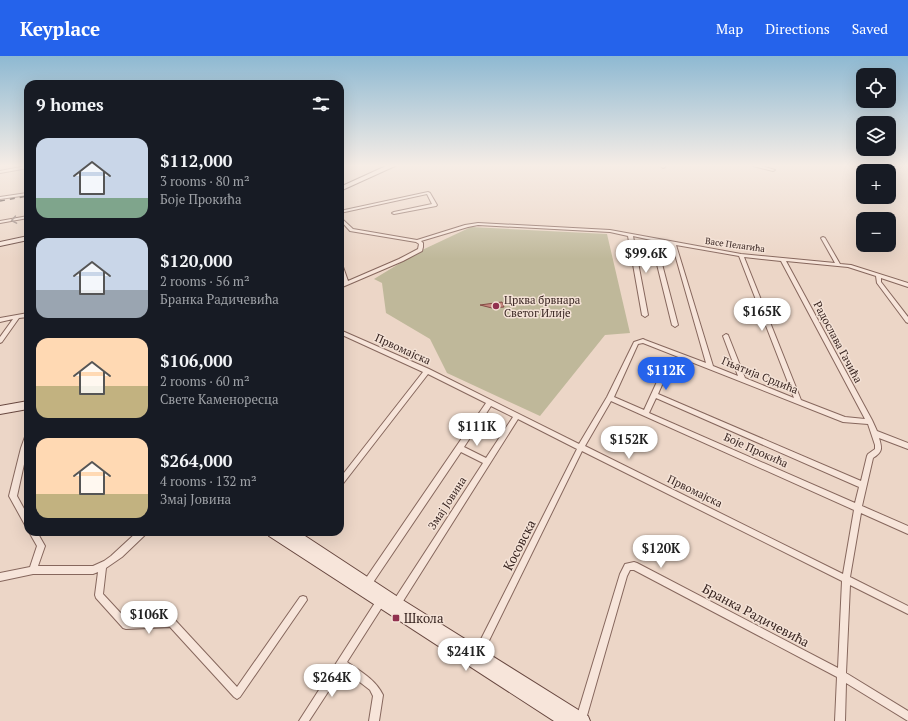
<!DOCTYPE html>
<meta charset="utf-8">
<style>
body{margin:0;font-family:"PT Serif",serif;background:#20242c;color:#f1f3f6;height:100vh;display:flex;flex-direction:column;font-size:15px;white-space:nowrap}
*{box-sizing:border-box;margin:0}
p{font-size:13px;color:#9ea1a6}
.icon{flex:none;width:22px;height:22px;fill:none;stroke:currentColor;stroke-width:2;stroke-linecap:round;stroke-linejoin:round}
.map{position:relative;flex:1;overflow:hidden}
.sheet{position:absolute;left:24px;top:24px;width:320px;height:456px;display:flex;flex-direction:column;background:#171b24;border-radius:12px;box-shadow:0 4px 16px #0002}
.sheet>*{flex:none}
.controls{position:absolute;left:856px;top:12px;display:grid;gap:8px}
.controls a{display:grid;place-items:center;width:40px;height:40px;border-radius:8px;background:#171b24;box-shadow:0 4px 16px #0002;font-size:20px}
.price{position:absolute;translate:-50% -34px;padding:0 9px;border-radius:14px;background:#fff;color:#222;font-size:13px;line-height:26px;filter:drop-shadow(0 1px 2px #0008)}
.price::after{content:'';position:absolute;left:50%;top:24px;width:12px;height:9px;margin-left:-6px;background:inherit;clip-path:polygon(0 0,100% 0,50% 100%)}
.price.on{background:#2563eb;color:#fff}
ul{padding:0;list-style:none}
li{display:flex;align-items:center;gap:12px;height:100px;padding:0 12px}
li span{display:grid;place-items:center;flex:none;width:112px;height:80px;border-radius:12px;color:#555}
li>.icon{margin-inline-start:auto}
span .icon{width:48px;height:48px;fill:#fffc;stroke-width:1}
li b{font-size:17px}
h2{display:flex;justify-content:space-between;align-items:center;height:48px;padding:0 12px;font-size:17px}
header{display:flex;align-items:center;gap:24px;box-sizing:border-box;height:56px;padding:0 20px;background:#2563eb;color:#fff}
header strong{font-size:19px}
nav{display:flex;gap:22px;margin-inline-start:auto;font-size:14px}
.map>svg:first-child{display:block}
.cemetery{fill:#bfb89a}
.building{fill:#c7887f;stroke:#844b45}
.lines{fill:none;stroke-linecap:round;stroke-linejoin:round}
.street-casing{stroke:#86675d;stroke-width:2}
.secondary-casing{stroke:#684840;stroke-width:2}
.street{fill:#f7e5da;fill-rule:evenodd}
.secondary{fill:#f7e5da;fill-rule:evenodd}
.rail{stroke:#372420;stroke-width:1.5;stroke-dasharray:5 5;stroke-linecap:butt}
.oneway{stroke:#97847d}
.poi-dot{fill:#91314f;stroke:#f4e2d6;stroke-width:1.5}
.labels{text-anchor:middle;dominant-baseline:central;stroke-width:3;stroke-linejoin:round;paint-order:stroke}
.far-street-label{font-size:9px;fill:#372420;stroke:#f4e2d6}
.poi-label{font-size:11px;fill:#372420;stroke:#f4e2d6;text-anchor:start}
.street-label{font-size:11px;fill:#372420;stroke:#f4e2d6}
.near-street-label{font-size:13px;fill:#372420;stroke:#f4e2d6}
.near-poi-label{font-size:13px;fill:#372420;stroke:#f4e2d6;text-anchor:start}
</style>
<header>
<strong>Keyplace</strong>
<nav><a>Map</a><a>Directions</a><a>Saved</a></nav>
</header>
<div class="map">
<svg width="908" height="665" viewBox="0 0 908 665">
<rect width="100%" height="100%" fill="#ecd6c7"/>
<path class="cemetery" d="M471,171L607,178L630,277L605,279L540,360L447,317L430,283L386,257L382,227L374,223L420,195Z"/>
<path class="building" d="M502,246L504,251L492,252L480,249Z"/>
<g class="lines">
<g class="street-casing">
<path id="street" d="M25,110H28V112L0,117V115Z
M661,110H665V111L663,112Z
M753,110H762L775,114L773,115Z
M428,136L430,137L437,149L436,150L394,158L392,157L394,156L432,148L427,138L340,157V155Z
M27,137H28V139L0,143V141Z
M28,160V162L0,167V165Z
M340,161L353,173L417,184L465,169L478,167L610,174L741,198L835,207L821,182L823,181L825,182L840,208L851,209L908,227V231L881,222V226L908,261V267L906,266L877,227L876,220L848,211L786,205L872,364L877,375L908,387V393L879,382C882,392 883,396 873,402L862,450L908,470V478L861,457L850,521L908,550V558L850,529L846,617L908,655V665L846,627L845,665H835L837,621L634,514H630L627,520L586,663L585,665H577L576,663L620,518L625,508L634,506L637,507L838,612L842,525L582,395L481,601L478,602L475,601L474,598L475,595L577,393L518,363L400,550L397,551L394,550L393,547L394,544L483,407L461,396L370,531L367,532L364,531L363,528L364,525L486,347L428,318L342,429L340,430V422L423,316L340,278V274L429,313L579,388L607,341L634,286L643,283L645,284L706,307L672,188L656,185L678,269L675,271L672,269L651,184L633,180L648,259L645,261L642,259L628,180L610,176L478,169L468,171L421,185L423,187V191L422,195L403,205L340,232V228L343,227L340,216V207L342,208L348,225L399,203L418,193L419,188L416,186L350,175L340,164ZM676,189L739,200L794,342L745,322L728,279L726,278L723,280L738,320L713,310ZM744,201L781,205L865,363L845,361L801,344ZM643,287L843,366L868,368L875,389V393L868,398L867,400L861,425L658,338L672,306L671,304H669L666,306L644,354L614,341L638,288ZM656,342L859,431L855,447L649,357ZM611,345L854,454L843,518L585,390ZM491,350L513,361L486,402L464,391Z
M28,257V261L19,262L2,286L0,287V281L13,263L0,266V262Z
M28,377V390L17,440L28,460V470L25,469L9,440L21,392L26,378Z
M29,476H37L45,490L38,510H93L104,505L111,500L137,476H146L145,479L122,501L106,512L103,538L128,565L172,563L175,564L237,631L300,541L303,540L306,541L307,544L240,641L237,643L234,641L170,571L126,573L123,572L96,542L95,539L98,516L93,518H33L0,525V517L30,511L37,490Z
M381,541L384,542L385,545L384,548L347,606C360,615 376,624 383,639L379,665H369L373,640L370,634L343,613L309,665H299L378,542Z"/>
</g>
<g class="secondary-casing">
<path id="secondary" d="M386,110H395L340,135V131Z
M28,180V184L0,190V186Z
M28,345V353L0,358V350Z
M267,476H299L401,543L588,660L590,665H554L269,480Z"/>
</g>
<use href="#street" class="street"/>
<use href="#secondary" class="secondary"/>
<path class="rail" d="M0,145L28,140"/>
</g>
<defs><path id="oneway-chevron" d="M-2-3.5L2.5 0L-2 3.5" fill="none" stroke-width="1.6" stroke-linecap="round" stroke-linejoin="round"/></defs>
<use class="oneway" href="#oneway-chevron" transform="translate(14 164) rotate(170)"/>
<linearGradient id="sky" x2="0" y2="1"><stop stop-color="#8eb9d2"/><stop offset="0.54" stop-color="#f6ede6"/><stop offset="1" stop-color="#f6ede6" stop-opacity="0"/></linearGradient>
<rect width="908" height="203" fill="url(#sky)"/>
<g class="poi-dot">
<circle cx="496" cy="250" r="4"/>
<rect x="392" y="558" width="8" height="8" rx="2"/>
</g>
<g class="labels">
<g class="far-street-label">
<text transform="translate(735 189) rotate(8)">Васе Пелагића</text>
</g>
<g class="poi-label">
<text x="504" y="244">Црква брвнара<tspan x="504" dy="13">Светог Илије</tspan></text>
</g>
<g class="street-label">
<text transform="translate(838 286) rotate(62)">Радослава Гачића</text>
<text transform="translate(403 293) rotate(24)">Првомајска</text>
<text transform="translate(760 319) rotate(22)">Гњатија Срдића</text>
<text transform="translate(756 394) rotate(24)">Боје Прокића</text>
<text transform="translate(695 435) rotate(26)">Првомајска</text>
<text transform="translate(447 447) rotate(-57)">Змај Јовина</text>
</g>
<g class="near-street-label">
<text transform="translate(519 489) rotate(-63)">Косовска</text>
<text transform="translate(756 559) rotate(28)">Бранка Радичевића</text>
</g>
<g class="near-poi-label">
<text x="404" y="562">Школа</text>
</g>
</g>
</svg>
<div class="controls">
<a><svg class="icon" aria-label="locate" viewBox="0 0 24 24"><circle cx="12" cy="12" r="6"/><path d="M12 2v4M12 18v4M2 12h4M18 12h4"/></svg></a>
<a><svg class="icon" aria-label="layers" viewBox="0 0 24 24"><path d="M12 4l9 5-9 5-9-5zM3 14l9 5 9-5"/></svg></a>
<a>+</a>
<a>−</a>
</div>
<b class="price" style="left:646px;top:218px">$99.6K</b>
<b class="price" style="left:762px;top:276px">$165K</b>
<b class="price on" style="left:666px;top:335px">$112K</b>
<b class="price" style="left:477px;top:391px">$111K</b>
<b class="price" style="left:629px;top:404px">$152K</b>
<b class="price" style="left:661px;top:513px">$120K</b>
<b class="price" style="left:149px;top:579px">$106K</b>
<b class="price" style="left:466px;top:616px">$241K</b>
<b class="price" style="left:332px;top:642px">$264K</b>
<section class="sheet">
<h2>9 homes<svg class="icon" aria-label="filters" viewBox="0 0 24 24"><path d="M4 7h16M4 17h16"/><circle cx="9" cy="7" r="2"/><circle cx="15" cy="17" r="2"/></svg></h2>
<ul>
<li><span style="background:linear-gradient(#c9d6e8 75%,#7fa58c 0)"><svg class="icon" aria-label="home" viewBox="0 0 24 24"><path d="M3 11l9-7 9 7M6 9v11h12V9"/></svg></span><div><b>$112,000</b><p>3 rooms · 80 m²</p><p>Боје Прокића</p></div></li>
<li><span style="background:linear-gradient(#c9d6e8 65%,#9aa5b1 0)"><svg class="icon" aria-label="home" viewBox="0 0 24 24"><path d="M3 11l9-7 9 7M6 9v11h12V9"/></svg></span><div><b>$120,000</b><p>2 rooms · 56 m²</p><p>Бранка Радичевића</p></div></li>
<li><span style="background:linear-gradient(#ffd9b3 60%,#c2b280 0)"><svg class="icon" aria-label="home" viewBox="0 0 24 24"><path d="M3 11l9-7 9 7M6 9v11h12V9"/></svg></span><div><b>$106,000</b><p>2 rooms · 60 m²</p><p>Свете Каменоресца</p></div></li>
<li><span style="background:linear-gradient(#ffd9b3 70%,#c2b280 0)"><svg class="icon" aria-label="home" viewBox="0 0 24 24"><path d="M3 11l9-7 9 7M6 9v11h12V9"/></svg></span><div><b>$264,000</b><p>4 rooms · 132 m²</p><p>Змај Јовина</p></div></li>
</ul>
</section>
</div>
